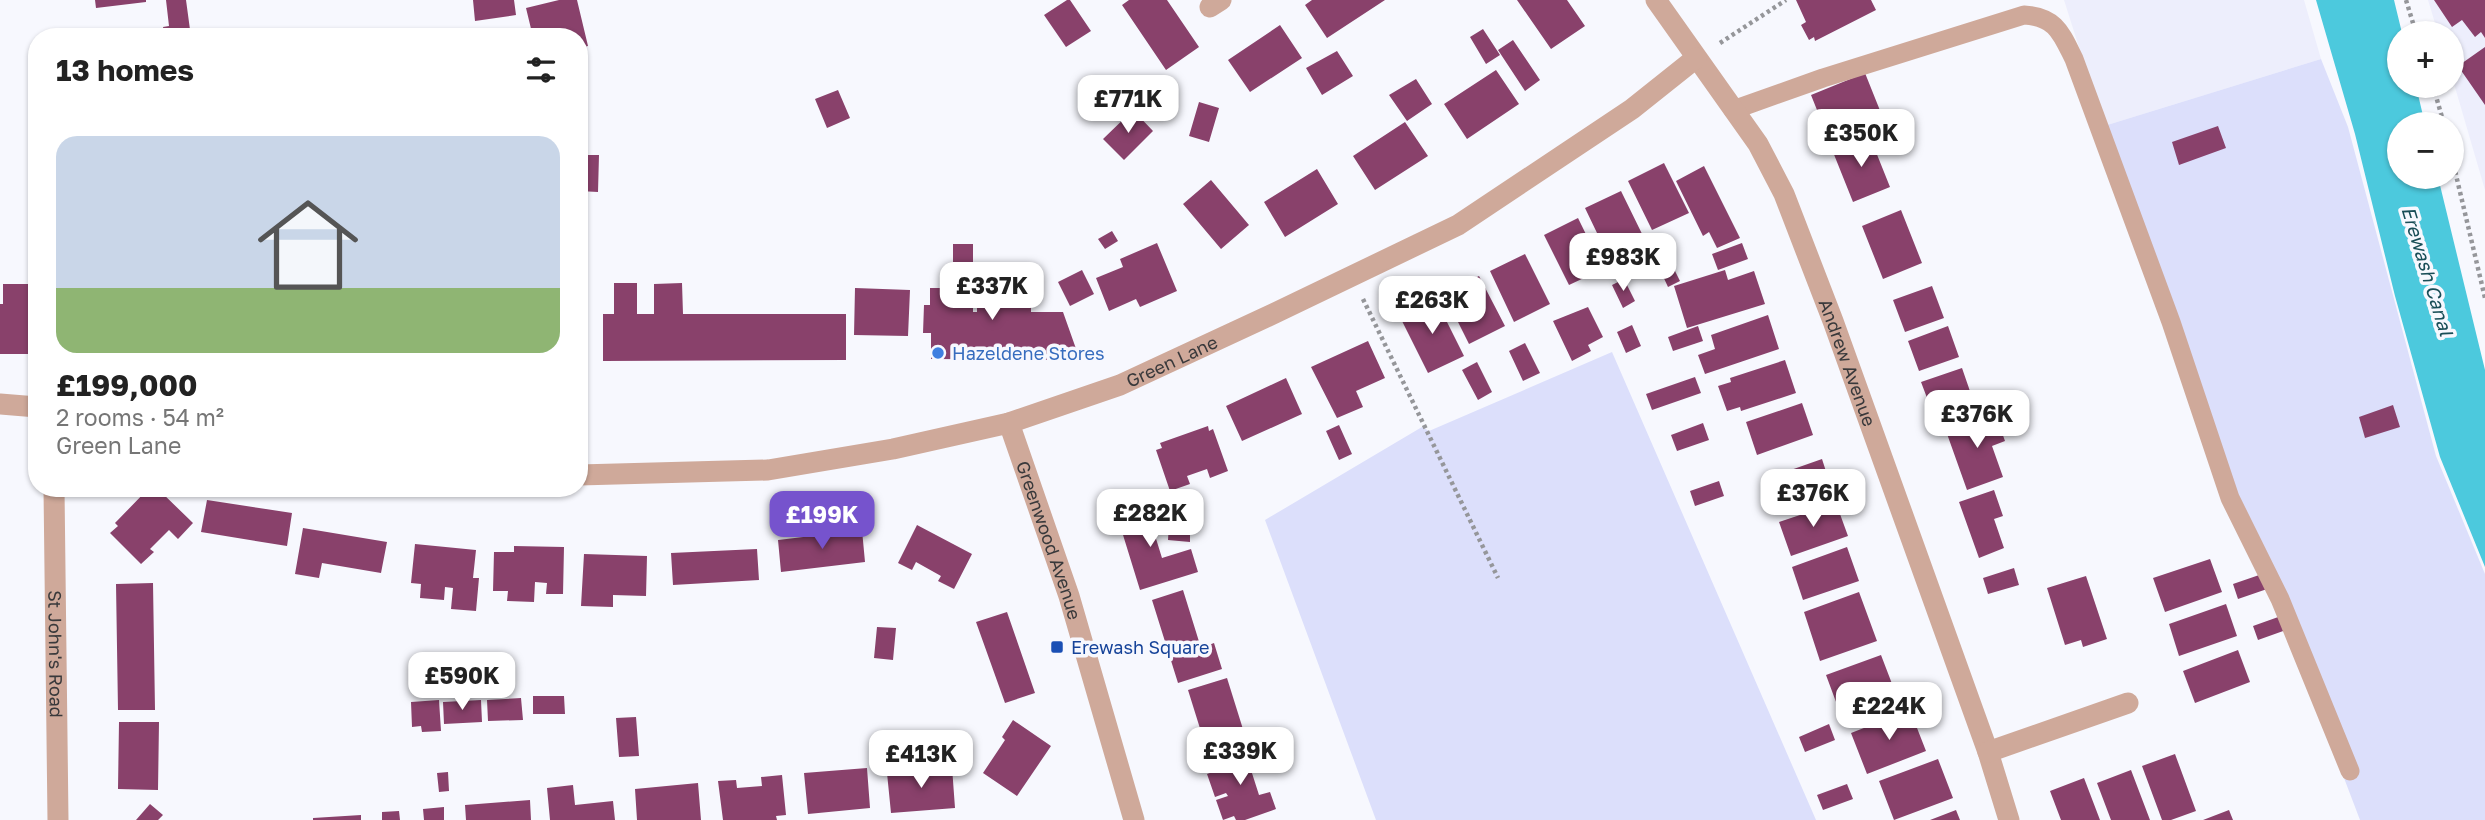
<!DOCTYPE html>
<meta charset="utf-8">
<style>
body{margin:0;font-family:"Golos Text",sans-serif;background:#f6f6f6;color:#222;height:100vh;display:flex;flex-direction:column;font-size:26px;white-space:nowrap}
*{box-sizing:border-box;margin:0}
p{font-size:23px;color:#767676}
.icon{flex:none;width:38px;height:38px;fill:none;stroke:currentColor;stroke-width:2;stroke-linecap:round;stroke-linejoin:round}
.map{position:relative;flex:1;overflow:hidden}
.side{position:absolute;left:28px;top:28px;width:560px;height:469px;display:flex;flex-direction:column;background:#fff;border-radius:28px;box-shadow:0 2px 5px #0004}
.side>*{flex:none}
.buttons{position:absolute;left:2387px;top:21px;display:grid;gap:14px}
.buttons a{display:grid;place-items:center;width:77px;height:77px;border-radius:50%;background:#fff;box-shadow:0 2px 5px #0004;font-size:35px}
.price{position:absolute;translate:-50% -60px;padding:0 16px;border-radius:14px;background:#fff;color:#222;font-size:23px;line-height:46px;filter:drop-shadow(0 2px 4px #0008)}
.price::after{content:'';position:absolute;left:50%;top:42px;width:21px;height:16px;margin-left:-10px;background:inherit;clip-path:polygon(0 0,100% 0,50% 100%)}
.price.on{background:#7653cd;color:#fff}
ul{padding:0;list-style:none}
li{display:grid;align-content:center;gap:14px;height:371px;padding:0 28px}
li+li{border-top:2px solid #e0e0e0}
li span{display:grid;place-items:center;height:217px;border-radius:21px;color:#555}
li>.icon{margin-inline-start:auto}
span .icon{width:126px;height:126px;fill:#fffc;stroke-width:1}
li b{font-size:30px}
h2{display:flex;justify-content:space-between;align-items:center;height:84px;padding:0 28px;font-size:30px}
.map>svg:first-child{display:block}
.built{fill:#edeefc}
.green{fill:#dcdffb}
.water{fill:#4cc9dd}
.building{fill:#89416b}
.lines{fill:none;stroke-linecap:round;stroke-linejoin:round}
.path{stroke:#95969a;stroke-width:4.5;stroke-dasharray:3.5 3.5;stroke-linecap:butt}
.lane{stroke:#cfa99a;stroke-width:19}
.street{stroke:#cfa99a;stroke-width:21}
.shop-dot{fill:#3f7fe0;stroke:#f7f8fe;stroke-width:2.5}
.transit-dot{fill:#1a4fb4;stroke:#f7f8fe;stroke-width:2.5}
.labels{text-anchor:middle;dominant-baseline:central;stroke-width:7;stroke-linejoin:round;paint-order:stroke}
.shop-label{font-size:18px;fill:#366cbe;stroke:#f7f8fe;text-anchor:start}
.street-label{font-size:18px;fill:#39393b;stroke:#f7f8fe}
.transit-label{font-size:18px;fill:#164399;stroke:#f7f8fe;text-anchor:start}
.water-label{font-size:19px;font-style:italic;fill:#194e57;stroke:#f7f8fe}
</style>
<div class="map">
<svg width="2485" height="820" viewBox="0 0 2485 820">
<rect width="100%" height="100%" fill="#f7f8fe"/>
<path class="built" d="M2064,0H2304L2321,59L2104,126Z
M2428,0H2485V190L2452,77V33H2438Z"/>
<path class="green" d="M2321,59L2348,127L2436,456L2485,574V820H2360L2259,555L2104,126Z
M1612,352L1816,820H1376L1265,520L1422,427L1429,431Z"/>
<path class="water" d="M2316,0H2394L2402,33H2399V86H2416L2425,124H2399V177H2438L2485,370V567L2440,457L2395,296L2355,134Z"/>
<path class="building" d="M95,0H146V2L96,8Z
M166,0H186L191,37H165L163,27L169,26Z
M473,0H514L516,15L475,21Z
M559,0H577L588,46L579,48V37H533L526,8Z
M1067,0H1070L1091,31L1066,47L1044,15Z
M1129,0H1167L1199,47L1166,70L1122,5Z
M1312,0H1385L1327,38L1305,5Z
M1517,0H1567L1585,26L1551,49Z
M1796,0H1871L1876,10L1815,41L1814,37L1809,40L1801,25L1806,22Z
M2434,0H2485V38L2481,32L2475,37L2462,20L2452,27Z
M1280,25L1302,58L1250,92L1228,60Z
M1483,29L1500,55L1486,64L1470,37Z
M1513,40L1540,80L1525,91L1498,50Z
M2485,47V105L2458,66Z
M1337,51L1353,76L1322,95L1306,68Z
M1496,70L1519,104L1467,139L1444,104Z
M1865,73L1881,113L1827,135L1811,95Z
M1416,79L1432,104L1407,121L1389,95Z
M838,90L850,118L827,128L815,99Z
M1199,102L1219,108L1209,142L1189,136Z
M1133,110L1153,131L1124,160L1103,139Z
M1405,122L1428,156L1375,190L1353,156Z
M2218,126L2226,148L2179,165L2172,142Z
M1870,137L1890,187L1853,202L1833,152Z
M579,155H599L598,192L579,191Z
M1664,163L1689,213L1652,230L1628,181Z
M1704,166L1740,238L1717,248L1709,232L1703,236L1676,181Z
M1317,169L1338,204L1285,237L1264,202Z
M1211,180L1249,225L1221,249L1183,204Z
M1621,191L1646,242L1610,260L1585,208Z
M1901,210L1922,263L1883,279L1862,226Z
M1578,218L1603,269L1569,285L1544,235Z
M1112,231L1118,241L1105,249L1098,239Z
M1157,243L1177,291L1140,307L1136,299L1109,311L1096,278L1123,267L1120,259Z
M1742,243L1748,259L1718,270L1712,254Z
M953,244H973V312H977V299H992V312H997L998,288H1031V312H1063L1080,360L931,359V333H923L924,305H930V288H953Z
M1665,251L1680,281L1668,287L1654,257Z
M1525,254L1550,304L1514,322L1490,271Z
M1082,270L1094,294L1070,306L1058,282Z
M1725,270L1728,280L1754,271L1765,304L1687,328L1674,286Z
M1479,276L1505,326L1469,344L1444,294Z
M1624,279L1635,301L1623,308L1612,285Z
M614,283H637V314H654V284L682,283L683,314H846V360L603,361V314H614Z
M3,284H29V304H37V354H0V304H3Z
M1932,286L1944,318L1905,332L1893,300Z
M855,288L910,290L908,336L854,335Z
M1435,298L1464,356L1428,373L1400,317Z
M1588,307L1603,337L1588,345L1591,351L1572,361L1553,321Z
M1768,315L1779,349L1705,374L1698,355L1715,349L1711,335Z
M1632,325L1641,346L1626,353L1617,332Z
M1698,326L1703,341L1673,351L1668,337Z
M1948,326L1959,357L1919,371L1908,341Z
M1368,341L1385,378L1356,391L1363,407L1337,418L1311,367Z
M1525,343L1540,373L1523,381L1509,351Z
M1785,360L1796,393L1741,411L1740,407L1727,411L1718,386L1731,382L1730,378Z
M1477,362L1492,392L1478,400L1462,370Z
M1962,368L1972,397L1932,411L1921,382Z
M1695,377L1701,393L1652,410L1646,394Z
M1286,378L1302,414L1242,441L1226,406Z
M1802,403L1813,435L1757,455L1746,422Z
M2393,405L2400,427L2365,438L2359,417Z
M1995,413L2005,441L1992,446L2003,477L1967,490L1946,431Z
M1703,423L1709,440L1677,451L1671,435Z
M1339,425L1352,454L1339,460L1326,431Z
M1208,426L1209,431L1213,429L1228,471L1210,478L1207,469L1187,476L1190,484L1170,491L1156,450L1162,448L1160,443Z
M1822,459L1833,493L1777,512L1765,479Z
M1719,481L1724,496L1695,506L1690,491Z
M149,488L154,493L158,489L193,523L178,539L169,530L150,549L154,552L141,564L110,533L118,526L115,523Z
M1994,490L2003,516L1994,519L2004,548L1979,558L1959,502Z
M207,500L292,513L287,546L201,532Z
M1144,500L1162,558L1191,549L1198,572L1140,590L1115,509Z
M1836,503L1848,536L1791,556L1779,522Z
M1169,524L1190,525V542L1168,540Z
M917,525L972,554L954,589L938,581L941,576L916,562L912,570L898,563Z
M303,528L387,542L381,573L322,563L319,578L295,574Z
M862,530L865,562L781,572L778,540Z
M415,544L476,550L473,578H479L476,611L451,609L453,588L445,587L444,600L420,598L421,584L411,583Z
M514,546L564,547L563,594H546L547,583L535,582L534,602L507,601L508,591H493L494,552H514Z
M1847,547L1859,581L1803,600L1792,567Z
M757,549L759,580L673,585L671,553Z
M584,554L647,556L646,596L613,595V607L581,606Z
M2210,559L2222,592L2165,612L2153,578Z
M2014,568L2019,585L1988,594L1983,578Z
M2265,573L2270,588L2238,599L2233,584Z
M2086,576L2107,639L2083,647L2081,640L2065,645L2047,588Z
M153,583L155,710H118L116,584Z
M1183,590L1201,648L1214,643L1222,669L1178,683L1152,600Z
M1859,592L1877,641L1820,661L1804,612Z
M2226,604L2237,636L2179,656L2169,624Z
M1007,612L1035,693L1005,703L976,622Z
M2281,616L2286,630L2258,640L2253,626Z
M877,627L896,628L893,660L874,658Z
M2238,650L2250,682L2195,703L2183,671Z
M1881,655L1894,689L1839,710L1826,675Z
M1227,678L1247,742L1208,754L1188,690Z
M533,696H564L565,714H533Z
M521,698L523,720L488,721L487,700Z
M439,700L441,731L422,732L421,726L412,727L411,702Z
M481,700L482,722L444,724L443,702Z
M1910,710L1926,751L1867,774L1851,733Z
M636,717L639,756L619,757L616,718Z
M1013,720L1051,746L1017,796L983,773L1005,740L1002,737Z
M119,722H159L158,790L118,789Z
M1829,724L1835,740L1805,752L1799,737Z
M1257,748L1263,766L1251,770L1259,795L1270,792L1276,809L1245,820H1236L1234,816L1223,820L1216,800L1228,796L1226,793L1215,797L1207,774L1218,770L1216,762Z
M2175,754L2196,811L2171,820H2162L2142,766Z
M1938,759L1953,798L1894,820L1879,781Z
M952,767L955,808L891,813L887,773Z
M867,768L870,808L808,814L804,773Z
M2131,770L2150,820H2111L2097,783Z
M448,772L449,791L439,792L437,773Z
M782,775L786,815L776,816L777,820H723L718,781L736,780L737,788L762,786L761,777Z
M2084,778L2100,820H2061L2050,791Z
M698,783L701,820H637L635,789Z
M1847,784L1853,799L1823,810L1817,795Z
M573,785L575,805L613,801L615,820H550L547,788Z
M530,800L531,820H466L465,805Z
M150,804L163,815L158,820H136Z
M444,807V820H424L423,809Z
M1956,810L1960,820H1930Z
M2229,810L2233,820H2203Z
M399,811L400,820H382V812Z
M361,815V820H313V818Z"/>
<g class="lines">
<path class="path" d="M2406,0L2416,33
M1720,43L1786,0
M2433,86L2444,124
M2452,158L2485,298
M1363,299L1498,578"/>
<path class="lane" d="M1733,110L1823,78L2024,15C2056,17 2061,33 2074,59L2171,322L2230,498L2280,599L2350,771"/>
<g class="street">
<path id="s1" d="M1656,0L1758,144L1784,194L1833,321L1988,752L2009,820"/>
<path d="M1210,7L1221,0"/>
<path d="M0,404L37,407"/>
<path id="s2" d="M1009,423L1069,596L1134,820"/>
<path id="s3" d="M579,475L768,470L893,449L1009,423L1120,385L1275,313L1458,225L1632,109L1696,58"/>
<path id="s4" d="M54,488L58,820"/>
<path d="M1988,752L2128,703"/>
</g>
</g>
<circle class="shop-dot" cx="938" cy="353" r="7"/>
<rect class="transit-dot" x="1050" y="640" width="14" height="14" rx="3.5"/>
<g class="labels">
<g class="shop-label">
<text x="952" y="353">Hazeldene Stores</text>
</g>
<g class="street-label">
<text stroke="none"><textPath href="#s3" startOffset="609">Green Lane</textPath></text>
<text stroke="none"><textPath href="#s1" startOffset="413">Andrew Avenue</textPath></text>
<text stroke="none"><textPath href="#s2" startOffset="124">Greenwood Avenue</textPath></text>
<text stroke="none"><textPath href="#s4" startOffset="166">St John's Road</textPath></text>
</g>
<g class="transit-label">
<text x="1071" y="647">Erewash Square</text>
</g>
<g class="water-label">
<text transform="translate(2428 271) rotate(73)">Erewash Canal</text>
</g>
</g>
</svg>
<div class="buttons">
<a>+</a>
<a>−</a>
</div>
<b class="price" style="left:1128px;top:135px">£771K</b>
<b class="price" style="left:1861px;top:169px">£350K</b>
<b class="price" style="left:1623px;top:293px">£983K</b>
<b class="price" style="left:992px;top:322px">£337K</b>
<b class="price" style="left:1432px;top:336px">£263K</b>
<b class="price" style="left:1977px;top:450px">£376K</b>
<b class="price" style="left:1813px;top:529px">£376K</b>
<b class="price" style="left:1150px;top:549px">£282K</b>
<b class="price on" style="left:822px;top:551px">£199K</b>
<b class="price" style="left:462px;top:712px">£590K</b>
<b class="price" style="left:1889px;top:742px">£224K</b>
<b class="price" style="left:1240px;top:787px">£339K</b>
<b class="price" style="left:921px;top:790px">£413K</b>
<section class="side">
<h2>13 homes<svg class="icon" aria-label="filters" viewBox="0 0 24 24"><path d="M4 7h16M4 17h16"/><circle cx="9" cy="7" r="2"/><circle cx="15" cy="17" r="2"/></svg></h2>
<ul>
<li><span style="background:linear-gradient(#c9d6e8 70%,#8fb573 0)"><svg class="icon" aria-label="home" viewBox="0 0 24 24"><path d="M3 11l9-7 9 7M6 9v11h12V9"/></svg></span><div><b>£199,000</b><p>2 rooms · 54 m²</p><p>Green Lane</p></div></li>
</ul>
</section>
</div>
